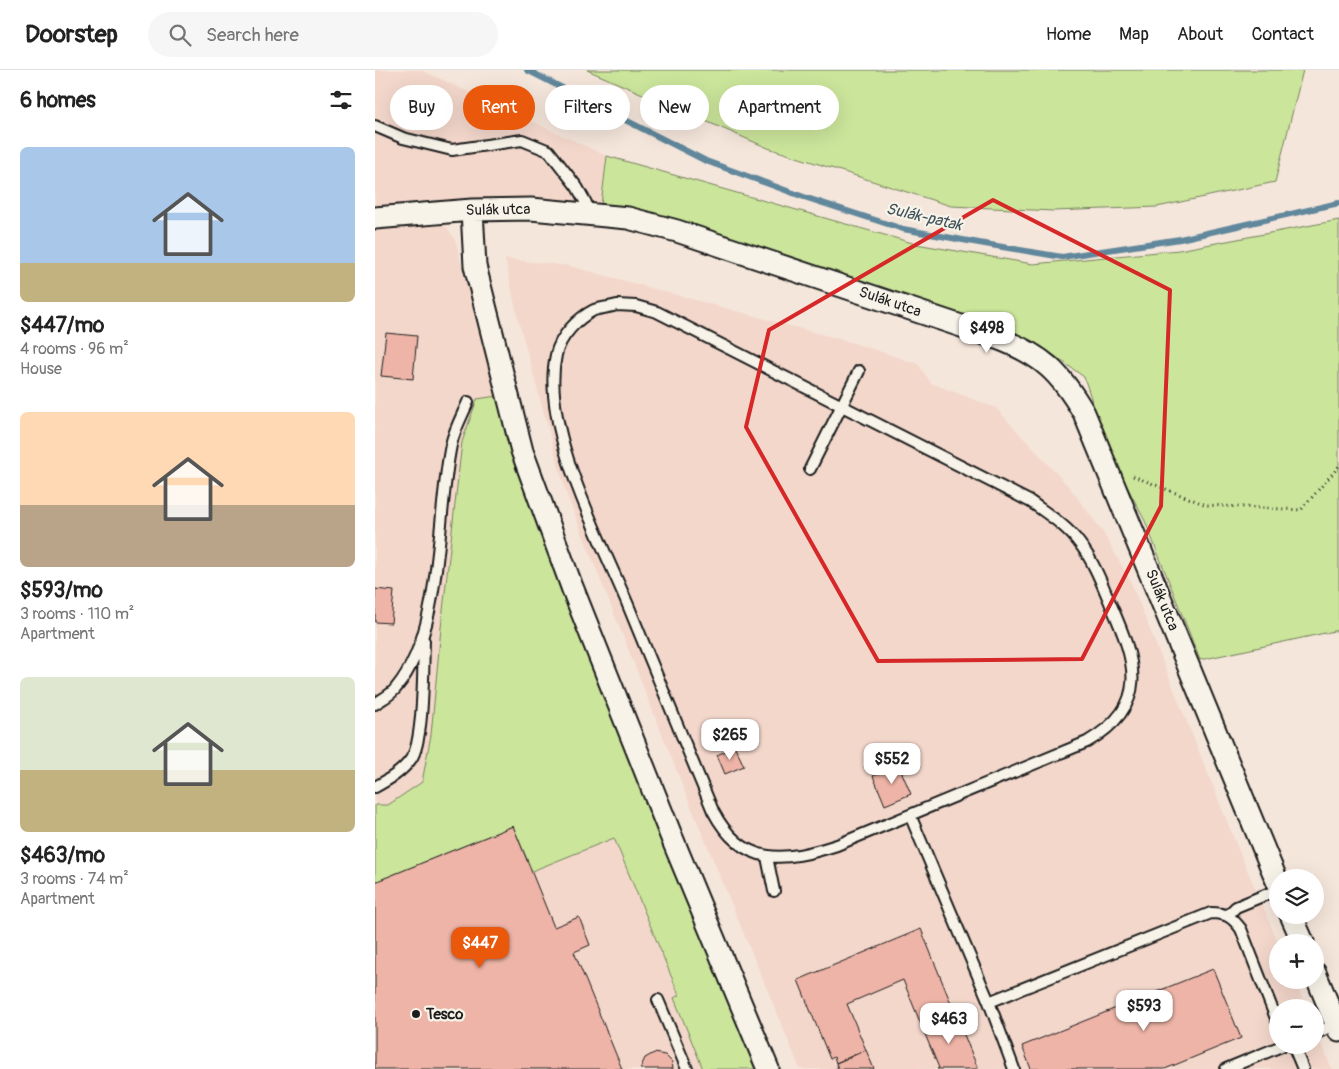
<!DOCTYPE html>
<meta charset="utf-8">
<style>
body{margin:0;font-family:Pangolin,sans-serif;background:#f6f6f6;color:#222;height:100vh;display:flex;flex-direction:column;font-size:19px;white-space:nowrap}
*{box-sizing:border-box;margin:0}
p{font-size:16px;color:#767676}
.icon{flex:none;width:28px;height:28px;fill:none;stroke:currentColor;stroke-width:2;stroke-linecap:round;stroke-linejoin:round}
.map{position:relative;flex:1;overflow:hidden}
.drawer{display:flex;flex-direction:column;background:#fff;width:375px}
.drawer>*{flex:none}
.guide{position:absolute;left:15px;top:15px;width:475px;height:45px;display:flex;gap:10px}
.buttons{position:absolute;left:894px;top:799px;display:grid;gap:10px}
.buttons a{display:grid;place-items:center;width:55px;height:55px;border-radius:50%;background:#fff;box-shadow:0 5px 20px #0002;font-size:25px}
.price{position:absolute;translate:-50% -42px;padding:0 11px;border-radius:10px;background:#fff;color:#222;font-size:16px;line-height:32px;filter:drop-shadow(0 1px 2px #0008)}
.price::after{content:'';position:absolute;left:50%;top:30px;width:15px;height:11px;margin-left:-8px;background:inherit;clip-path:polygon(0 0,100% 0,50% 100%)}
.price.active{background:#ea580c;color:#fff}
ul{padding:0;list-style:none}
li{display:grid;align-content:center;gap:10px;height:265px;padding:0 20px}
li span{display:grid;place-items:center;height:155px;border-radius:8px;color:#555}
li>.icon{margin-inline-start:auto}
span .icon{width:90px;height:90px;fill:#fffc;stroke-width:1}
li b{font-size:21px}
h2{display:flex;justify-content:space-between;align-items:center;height:60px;padding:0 20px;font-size:21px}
.chip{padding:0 18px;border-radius:22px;background:#fff;box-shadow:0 5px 20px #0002;font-size:18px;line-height:45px}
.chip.active{background:#ea580c;color:#fff}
header{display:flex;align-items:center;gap:30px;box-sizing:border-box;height:70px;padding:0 25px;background:#fff;border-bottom:1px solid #e0e0e0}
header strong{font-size:24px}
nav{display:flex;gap:28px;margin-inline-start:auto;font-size:18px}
.search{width:350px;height:45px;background:#f6f6f6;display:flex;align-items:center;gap:12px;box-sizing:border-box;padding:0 18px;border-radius:28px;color:#767676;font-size:19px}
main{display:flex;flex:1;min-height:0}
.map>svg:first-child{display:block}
.built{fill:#f3d7cb}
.green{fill:#cbe59b;stroke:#74805c}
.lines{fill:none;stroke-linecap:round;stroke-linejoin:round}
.stream{stroke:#60879b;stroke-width:6}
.building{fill:#eeb4a7;stroke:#1c1c1c}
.lane-casing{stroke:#1c1c1c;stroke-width:14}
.street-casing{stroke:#1c1c1c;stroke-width:25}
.path{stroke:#1c1c1c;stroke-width:3;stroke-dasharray:1 4;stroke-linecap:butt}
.lane{stroke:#f7f3e8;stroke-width:10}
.street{stroke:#f7f3e8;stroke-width:21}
.marked{fill:none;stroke:#d62828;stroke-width:4;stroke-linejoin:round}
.poi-dot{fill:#1c1c1c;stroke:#f7f3e8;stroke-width:2}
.labels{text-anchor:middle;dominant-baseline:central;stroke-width:4.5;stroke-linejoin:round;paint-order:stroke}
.street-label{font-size:15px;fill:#1c1c1c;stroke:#f7f3e8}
.poi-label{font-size:15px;font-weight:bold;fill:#1c1c1c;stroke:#f7f3e8;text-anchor:start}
.water-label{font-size:16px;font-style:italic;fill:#3e525c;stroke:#f7f3e8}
</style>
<header>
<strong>Doorstep</strong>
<div class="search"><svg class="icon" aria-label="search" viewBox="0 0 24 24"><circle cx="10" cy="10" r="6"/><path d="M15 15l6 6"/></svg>Search here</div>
<nav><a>Home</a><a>Map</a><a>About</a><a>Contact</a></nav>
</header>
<main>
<section class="drawer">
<h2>6 homes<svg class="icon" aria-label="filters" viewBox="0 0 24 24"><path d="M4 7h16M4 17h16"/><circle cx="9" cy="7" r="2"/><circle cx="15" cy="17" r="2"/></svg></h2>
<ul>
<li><span style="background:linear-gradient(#a9c7e8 75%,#c2b280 0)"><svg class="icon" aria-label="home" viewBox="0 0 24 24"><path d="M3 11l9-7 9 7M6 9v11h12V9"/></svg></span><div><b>$447/mo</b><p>4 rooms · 96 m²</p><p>House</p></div></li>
<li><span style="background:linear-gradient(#ffd9b3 60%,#b9a48a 0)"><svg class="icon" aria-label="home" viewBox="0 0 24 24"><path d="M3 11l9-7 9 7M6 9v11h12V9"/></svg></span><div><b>$593/mo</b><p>3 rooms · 110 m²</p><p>Apartment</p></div></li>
<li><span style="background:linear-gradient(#dfe7d0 60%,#c2b280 0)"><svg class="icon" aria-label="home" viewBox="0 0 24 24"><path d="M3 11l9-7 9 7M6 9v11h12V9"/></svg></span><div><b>$463/mo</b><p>3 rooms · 74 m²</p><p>Apartment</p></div></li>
</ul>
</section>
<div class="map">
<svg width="964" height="999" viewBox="0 0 964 999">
<rect width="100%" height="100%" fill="#f5e6db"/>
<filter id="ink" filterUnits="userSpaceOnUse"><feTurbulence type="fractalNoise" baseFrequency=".02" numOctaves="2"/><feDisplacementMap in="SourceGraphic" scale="10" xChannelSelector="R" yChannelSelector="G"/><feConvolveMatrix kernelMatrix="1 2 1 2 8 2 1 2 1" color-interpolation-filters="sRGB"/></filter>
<g filter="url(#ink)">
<path class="built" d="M0,0H46L232,86L226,135L161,129L104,128L61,131V146L70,154L80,169L122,326L102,329L76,464L56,665L47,712L13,735H0Z
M130,189L195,196L482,274L543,294L556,313L621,338L695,418L728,462L755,510L862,776L903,872L902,910H919L931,937L902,938V975H940V959L957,999H425L312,727L191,423L143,249Z
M138,756L157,801L239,767L304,926L299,928L328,999H0V812Z"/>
<path class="green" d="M212,0H928L900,112L782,137L678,141L576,136L393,78Z
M232,86L541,174L658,194L804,180L964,150V560L825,590L770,451L734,382L709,307L666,276L226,135Z
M122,326L131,367L186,521L380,999H328L299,928L304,925L239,768L157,801L138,756L0,812V735H13L47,712L56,665L66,558L87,372L102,329Z"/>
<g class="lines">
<path class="stream" d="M152,0L331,91L429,127L528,159L604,173L687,187L805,169L964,133"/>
</g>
<path class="building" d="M11,263L42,266L38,309L6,306Z
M0,519L19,521L16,553L0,552Z
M360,677L369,696L350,704L342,685Z
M524,696L536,724L510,735L498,706Z
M138,756L179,857L204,847L215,875L199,882L247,999H0V812Z
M546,859L577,936L574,938L577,945L547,957L528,910L472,934L491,980L461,993L459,987L455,989L423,910Z
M838,899L866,968L790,999H656L647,976Z
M577,945L579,951L583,950L603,999H562L564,998L547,957Z
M491,980L499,999H460L463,998L461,993Z
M279,983L290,985L297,992L298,999H265L270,988Z"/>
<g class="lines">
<g class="lane-casing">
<path id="lane" d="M0,56L28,68L77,80L147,70L174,81L202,117L211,133L212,143
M242,235L261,236L282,242L656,432C674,445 692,456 705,474C719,492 727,514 736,535C761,592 776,635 712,672L462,775C409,792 368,798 338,741C310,673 281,604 253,535C225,468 165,356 181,285C185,266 203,248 219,240C226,238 235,237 242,235Z
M435,399L484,301
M0,634C7,629 16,625 21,618C69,560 61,447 76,375C79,360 87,346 93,332
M0,717C13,710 27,702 36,689C49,672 48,596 49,571
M535,745L614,932L639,999
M392,787L399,821
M853,845L861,837L902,820
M283,930L312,999
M614,932L836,843C851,843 857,847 866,859L902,951
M940,964L961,954
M918,975L928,999
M851,999L909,975"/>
</g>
<g class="street-casing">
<path id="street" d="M97,140L100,196L147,381L197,517L297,768L393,999
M0,148L97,140L156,139L253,148L302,161L622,268C667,285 685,302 709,343L902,811
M916,845L928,872
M940,903L964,961"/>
</g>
<path class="path" d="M758,406L831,435L926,440L964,396"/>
<use href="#lane" class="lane"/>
<use href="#street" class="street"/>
</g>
</g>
<path class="marked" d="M618,130L795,220L786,436L707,589L503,591L371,357L394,260Z"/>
<circle class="poi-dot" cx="41" cy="944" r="5"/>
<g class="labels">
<g class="street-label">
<text transform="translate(123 140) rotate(-1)">Sulák utca</text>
<text transform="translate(515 232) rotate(19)">Sulák utca</text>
<text transform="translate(787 530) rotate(68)">Sulák utca</text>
</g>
<g class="poi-label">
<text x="51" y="944">Tesco</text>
</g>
<g class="water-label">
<text transform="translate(549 147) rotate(13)">Sulák-patak</text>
</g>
</g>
</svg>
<div class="buttons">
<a><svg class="icon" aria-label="layers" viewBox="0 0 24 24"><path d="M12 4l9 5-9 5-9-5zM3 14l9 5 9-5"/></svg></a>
<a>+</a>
<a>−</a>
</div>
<b class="price" style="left:612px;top:284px">$498</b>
<b class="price" style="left:355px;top:691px">$265</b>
<b class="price" style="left:517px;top:715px">$552</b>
<b class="price active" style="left:105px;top:899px">$447</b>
<b class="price" style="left:769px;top:962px">$593</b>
<b class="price" style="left:574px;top:975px">$463</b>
<div class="guide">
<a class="chip">Buy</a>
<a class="chip active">Rent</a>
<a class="chip">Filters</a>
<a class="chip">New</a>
<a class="chip">Apartment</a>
</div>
</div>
</main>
